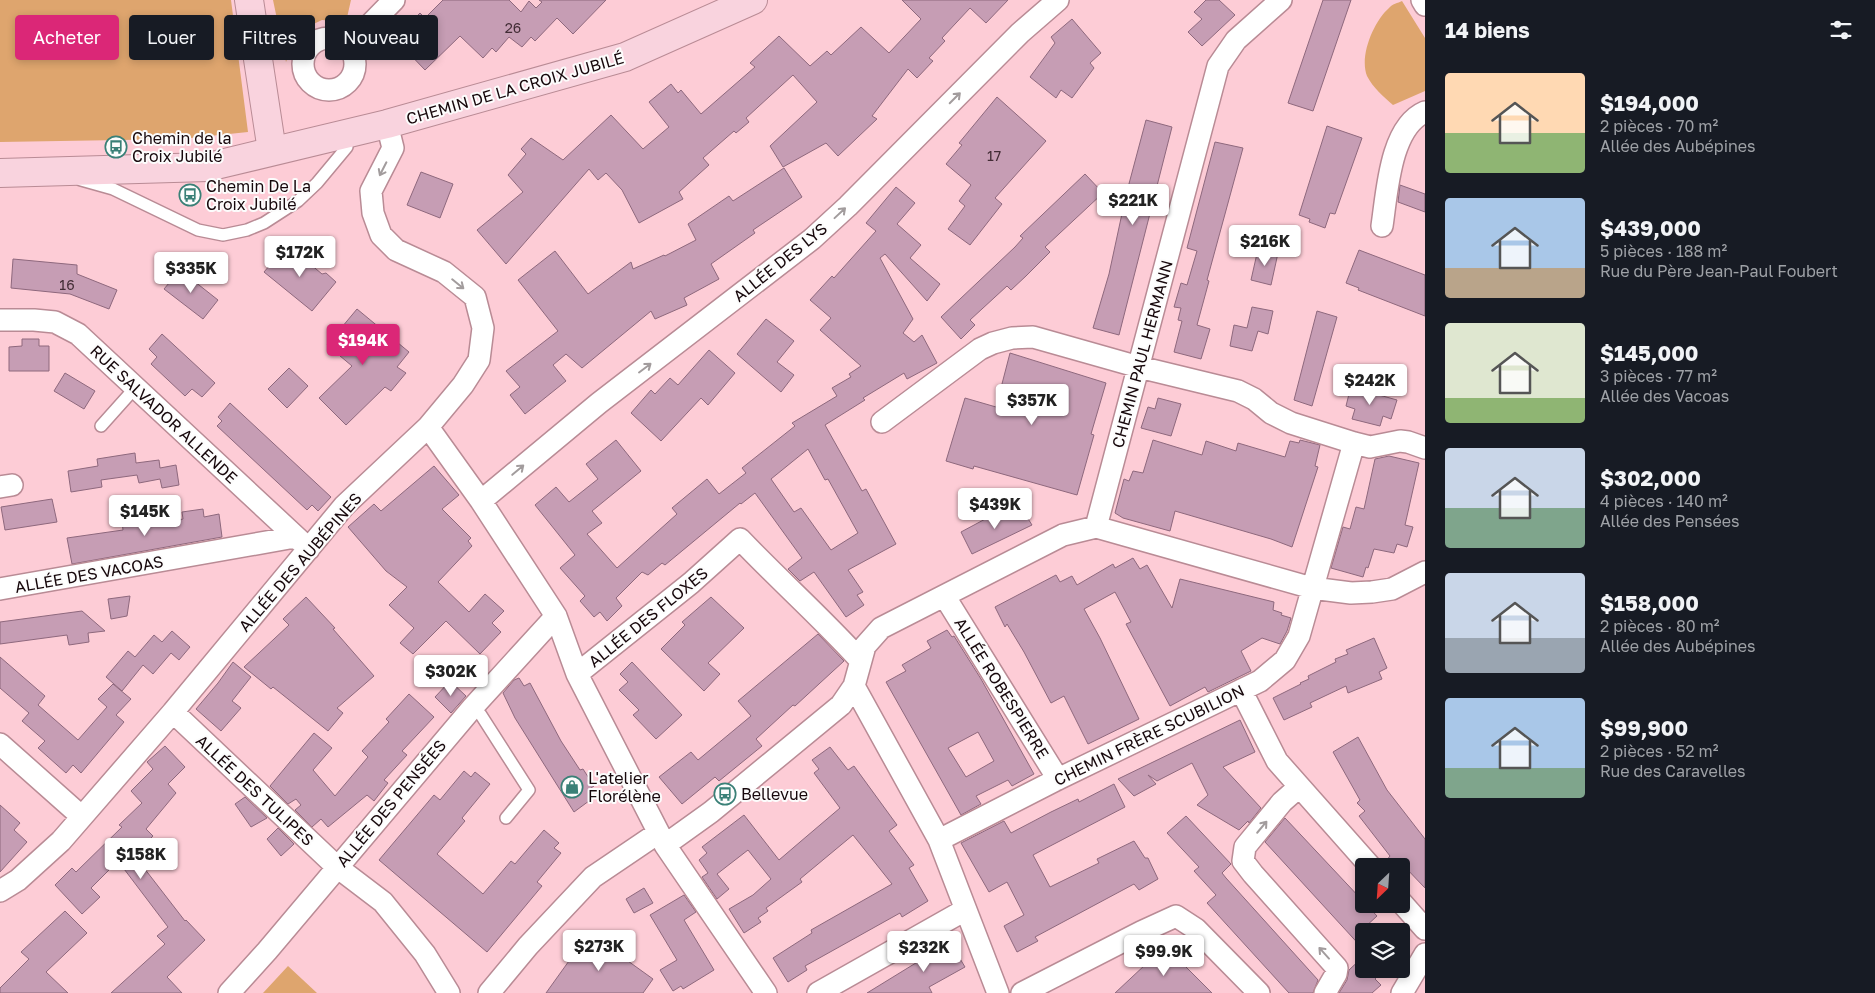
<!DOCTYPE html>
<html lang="fr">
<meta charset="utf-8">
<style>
body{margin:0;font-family:"Golos Text",sans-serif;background:#20242c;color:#f1f3f6;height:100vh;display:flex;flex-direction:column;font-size:19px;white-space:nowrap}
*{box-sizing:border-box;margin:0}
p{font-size:16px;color:#9ea1a6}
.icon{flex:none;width:28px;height:28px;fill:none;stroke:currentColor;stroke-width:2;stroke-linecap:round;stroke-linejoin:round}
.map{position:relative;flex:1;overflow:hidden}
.drawer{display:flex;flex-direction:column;background:#171b24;width:450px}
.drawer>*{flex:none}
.banner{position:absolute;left:15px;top:15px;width:475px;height:45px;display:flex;gap:10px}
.needle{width:32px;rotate:205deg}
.controls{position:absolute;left:1355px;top:858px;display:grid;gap:10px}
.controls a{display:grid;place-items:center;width:55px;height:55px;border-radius:5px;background:#171b24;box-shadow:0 2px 8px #0003;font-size:25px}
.price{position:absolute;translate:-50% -42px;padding:0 11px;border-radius:5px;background:#fff;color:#222;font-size:16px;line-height:32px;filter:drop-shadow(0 1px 2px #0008)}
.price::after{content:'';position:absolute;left:50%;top:30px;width:15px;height:11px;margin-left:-8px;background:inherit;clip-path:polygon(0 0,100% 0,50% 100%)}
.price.current{background:#db2777;color:#fff}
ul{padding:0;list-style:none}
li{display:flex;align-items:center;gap:15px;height:125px;padding:0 20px}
li span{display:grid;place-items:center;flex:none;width:140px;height:100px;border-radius:5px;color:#555}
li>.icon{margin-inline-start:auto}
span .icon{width:60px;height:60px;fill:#fffc;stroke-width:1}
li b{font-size:21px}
h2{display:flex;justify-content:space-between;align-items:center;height:60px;padding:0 20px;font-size:21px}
.pill{padding:0 18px;border-radius:5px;background:#171b24;box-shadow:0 2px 8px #0003;font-size:18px;line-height:45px}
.pill.current{background:#db2777;color:#fff}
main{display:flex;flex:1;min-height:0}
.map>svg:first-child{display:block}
.green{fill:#dea56e}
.building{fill:#c69db4;stroke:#8e687d;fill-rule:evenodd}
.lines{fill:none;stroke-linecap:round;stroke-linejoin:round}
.lane-casing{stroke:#b98b95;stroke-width:14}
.street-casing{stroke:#b98b95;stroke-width:24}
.secondary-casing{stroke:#b98b95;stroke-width:30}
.lane{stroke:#fff;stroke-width:11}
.street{stroke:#fff;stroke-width:21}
.secondary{stroke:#f9d3de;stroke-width:28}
.oneway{stroke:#a29c9d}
.labels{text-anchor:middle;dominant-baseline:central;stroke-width:4;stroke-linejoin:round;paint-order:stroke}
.number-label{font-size:14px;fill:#422c35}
.street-label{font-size:16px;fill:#16070b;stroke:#fcfcfc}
.poi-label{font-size:16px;fill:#16070b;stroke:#fcfcfc;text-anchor:start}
</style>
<main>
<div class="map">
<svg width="1425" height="993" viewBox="0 0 1425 993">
<rect width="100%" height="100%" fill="#fdccd6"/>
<path class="green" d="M0,0H231L248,132L181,139L0,142Z
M273,0H351L346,22L322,20L303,29L295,38L286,62Z
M1402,1L1425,38V91L1393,105C1384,97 1373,88 1367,76C1359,56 1374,21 1389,8C1392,4 1398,3 1402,1Z
M288,966L317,993H263Z"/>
<path class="building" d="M443,0H509L521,12L529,1L536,8L542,2L539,0H606L573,34L557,18L535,41L531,37L522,47L509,37L496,52L492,48L483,58L460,36L425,70L403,47L408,42L400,33L420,13L425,18Z
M902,0H1008L986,23L970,8L942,38L945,41L929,58L933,61L917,78L908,69L872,116L877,119L838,156L826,143L783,167L770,146L817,102L793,75L746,118L749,122L736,133L734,131L703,158L709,165L679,192L683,199L639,223L622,190L606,173L598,180L589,169L506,264L477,230L523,192L508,175L526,154L521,149L531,138L563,160L611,115L643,149L669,127L649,102L671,84L678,93L681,90L701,114L755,67L750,63L779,36L810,66L827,51L831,55L861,27L889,53L921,19Z
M1206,0H1219L1235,15L1202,46L1188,32L1202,19L1194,12Z
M1323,0H1351L1313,111L1288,103Z
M1072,19L1101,53L1090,63L1094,68L1072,98L1061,90L1056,98L1030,77L1055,43L1051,37Z
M997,97L1046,141L995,198L1002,204L970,245L948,229L965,206L959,201L971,185L946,164L962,145L959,143Z
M1146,120L1172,127L1119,335L1093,328L1109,274L1126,195Z
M1327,126L1362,138L1335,214L1330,213L1325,228L1309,222L1310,219L1299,215Z
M1215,142L1243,148L1207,280L1209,281L1197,325L1210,329L1201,359L1174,352L1182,321L1178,320L1181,308L1174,307L1181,283L1187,285L1197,251L1187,248Z
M784,168L802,197L753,230L755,233L711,264L719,279L684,298L687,305L655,319L651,311L582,368L566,354L553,365L566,381L525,414L510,395L520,387L506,371L558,331L518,280L555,251L588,294L631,262L633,269L664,255L665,256L696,240L688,224L729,196L733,201Z
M421,172L453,184L440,218L407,205Z
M1085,174L1103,193L1045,247L1050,252L1026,276L1011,290L1007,286L970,320L975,325L961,339L941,317L1015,247L1023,238L1020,236Z
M1400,185L1425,194V212L1398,202Z
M896,187L915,203L897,224L921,245L910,258L940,284L927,301L885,254L880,258L913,319L903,333L914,342L922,335L937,363L907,379L904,373L863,398L865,400L825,425L862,491L866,489L896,544L848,570L863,592L857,595L864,605L846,617L814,572L800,581L788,569L802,558L755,493L741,504L740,503L665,565L662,563L648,575L642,572L616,598L622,606L607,621L600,612L594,617L580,601L585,596L560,568L575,555L535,505L556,487L569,502L598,479L586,464L616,440L641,471L592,511L602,523L587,534L617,568L677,514L672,508L707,479L719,494L746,473L742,468L795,426L792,423L837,396L832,388L851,377L849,374L861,366L820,330L831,318L810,300L832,276L834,278L876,231L866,223ZM808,449L825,480L828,479L858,533L831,550L801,508L794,512L771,479Z
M287,245L303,256V258L322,274L326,273L336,282L312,311L264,272Z
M1258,249L1278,253L1271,285L1251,280Z
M1359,250L1425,275V316L1358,290L1359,288L1346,283Z
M13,259L77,265V274L117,290L109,309L70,294L11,288Z
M180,270L218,300L203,319L164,289Z
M1252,307L1273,311L1268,334L1258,331L1252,351L1230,346L1234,325L1247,328Z
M357,309L409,352L397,367L406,373L391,391L385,387L346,425L319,398L352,366L327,345Z
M1317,311L1337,317L1312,406L1294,400Z
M766,319L794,341L777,362L794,375L781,392L737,354Z
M162,334L215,383L202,397L192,389L185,396L151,364L157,357L149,349Z
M22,339H39V346H49V371H9V347L22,346Z
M709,350L735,373L708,405L701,398L661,441L631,413L651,390L655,394L670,378L678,385Z
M1010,353L1106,383L1091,434L1094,435L1077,495L974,466L973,469L946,461L965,398L996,407Z
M289,368L308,386L287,408L268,389Z
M65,373L95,391L84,409L54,391Z
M1351,386L1373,391L1372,393L1397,400L1391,419L1383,416L1380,426L1352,419L1355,409L1346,406Z
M1158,398L1181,404L1171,436L1141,428L1148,407L1155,409Z
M230,403L331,497L318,511L312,505L307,510L217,426L222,421L218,417Z
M1153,440L1202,455L1206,441L1236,451L1238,443L1285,457L1290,441L1299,443L1300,440L1320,445L1315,466L1318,467L1292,547L1271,539L1175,511L1170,531L1123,518L1115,513L1124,479L1129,481L1133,471L1143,473Z
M135,453L136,463L159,460L160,468L176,465L179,485L162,488L160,479L139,483L137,475L101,480L102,487L71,492L68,471L98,466L97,459Z
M1389,456L1419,463L1405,525L1413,527L1407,547L1397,544L1394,553L1374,549L1368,568L1366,567L1363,577L1331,568L1343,527L1350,529L1356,507L1364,509L1375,459Z
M434,466L459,495L442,509L471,538L468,541L472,546L438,582L469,612L485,594L504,611L492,623L501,632L480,654L446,621L413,654L400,643L414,628L389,605L407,587L386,571L348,527L374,504L381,511Z
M52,499L57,522L5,530L1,507Z
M1020,506L1032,525L972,554L961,532L989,517L991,521Z
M203,509L204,517L219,514L222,537L72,564L67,538L123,530L122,521L143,517L144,527L183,519L182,512Z
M1133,558L1140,569L1147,565L1172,608L1180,579L1274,602L1273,610L1282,613L1281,615L1291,618L1287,631L1280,644L1262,638L1241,651L1251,671L1208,692L1205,687L1170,706L1126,624L1131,622L1115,592L1084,609L1100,638L1139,719L1088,744L1064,696L1051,703L1024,652L1007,624L1005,627L995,607L1056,575L1060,582L1072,576L1077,585L1113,564L1115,568Z
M130,596L127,616L111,619L108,599Z
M306,597L335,628L333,629L374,676L337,708L343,713L328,731L273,687L271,689L244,667L289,625L283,619Z
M711,597L744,628L708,663L720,674L704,691L661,649L685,625L682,622Z
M82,611L105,631L88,633L89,642L69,645L67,635L0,644V622Z
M947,630L952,637L954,636L981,679L1034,774L1012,786L1008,780L976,796L981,804L961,815L886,682L906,671L902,665L931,648L927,641ZM978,732L994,761L966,777L948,748Z
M172,631L190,647L179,660L171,653L153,674L143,665L122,691L106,677L128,651L135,657L154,635L162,642Z
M818,634L844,661L795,706L793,705L756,739L762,746L719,781L715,777L682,804L659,777L691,752L698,760L751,716L738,701Z
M1374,638L1387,668L1379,672L1382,679L1348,693L1346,686L1310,703L1312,707L1284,720L1273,698L1301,684L1300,683L1309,679L1308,676L1336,662L1335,659L1348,654L1346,650Z
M0,657L45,696L38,705L78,740L107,707L98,699L113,684L131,699L116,715L124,722L81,773L73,765L66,773L38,748L45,741L22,721L29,713L0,688Z
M233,662L251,677L232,701L241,708L221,731L196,709L218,683Z
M632,662L682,715L656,739L633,715L639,710L619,690L628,682L620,674Z
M519,678L524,686L530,683L561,741L580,770L583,769L594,786L588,790L593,798L574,812L515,718L503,693L514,680Z
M450,681L466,696L451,713L435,697Z
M409,694L434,717L402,751L407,755L384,780L388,783L374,801L367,795L328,827L321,819L312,827L295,810L301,805L296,799L288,804L270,786L314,733L332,748L313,770L335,796L368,757L362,751L389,722L386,719Z
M1240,720L1255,752L1223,767L1261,808L1249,823L1248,821L1239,830L1197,805L1208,795L1192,763L1157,781L1148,775L1156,784L1134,796L1118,779Z
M1358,737L1387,790L1425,839V888L1404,866H1382L1390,856L1359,816L1365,811L1357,803L1360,800L1333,752Z
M165,746L185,767L168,784L176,793L146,829L153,836L134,855L185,921L186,920L205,940L167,977L182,993H111L165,944L157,936L168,927L118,861L91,888L100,897L82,914L55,885L72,868L76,872L122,827L119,825L142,803L131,791L153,769L147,762Z
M830,747L848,770L854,766L897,825L889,831L914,865L909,868L928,901L902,917L900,913L805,966L807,970L788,982L773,958L812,933L811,930L892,884L853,835L800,879L802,882L766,908L768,911L758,918L761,922L744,933L729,909L753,895L771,879L748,850L717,874L729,889L717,899L702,877L708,873L699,860L707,853L702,847L744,815L779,860L800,842L840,808L814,773L819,769L812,760Z
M464,771L471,777L475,772L490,784L462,818L465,821L437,854L483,894L511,861L515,864L544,830L559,843L554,848L561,853L537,882L542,886L487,952L379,860L434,795L440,800Z
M1114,784L1125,807L1033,855L1050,887L1099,863L1097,859L1134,841L1145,858H1148L1158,879L1139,890L1134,884L1035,937L1038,941L1017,952L1004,926L1024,915L1007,882L989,892L961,843L1004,821L1011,833L1051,812L1078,799L1079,802Z
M245,797L267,818L251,827L235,804Z
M0,805L20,823L14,830L27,842L0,872Z
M1186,816L1231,864L1222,873L1226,878L1318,980L1313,993H1289L1207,903L1216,895L1194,871L1199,867L1167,833Z
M1285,818L1377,916L1364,928V950L1265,842Z
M278,828L294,844L281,856L267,839Z
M644,888L653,903L634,913L626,899Z
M684,895L696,912L684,920L714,970L683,989L681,986L673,991L660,970L677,960L650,915Z
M65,911L87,933L46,972L68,993H0V988L29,959L21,952Z
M589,933L653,979L643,993H546Z
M950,942L965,967L929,987L932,993H867Z
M1164,945L1212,993H1115L1146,964Z
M1364,956V969H1385L1375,979L1381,985L1372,993H1339L1347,980L1349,970Z"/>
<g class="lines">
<g class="lane-casing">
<path id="lane" d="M81,180L113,189L198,230L223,235L247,230L264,223L298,201L317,183L347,147V133
M101,426L135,388
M473,707L481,715L529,790L506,818"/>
</g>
<g class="street-casing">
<path id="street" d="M1422,0L1425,5
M303 64a26 26 0 1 1 52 0a26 26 0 1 1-52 0Z
M349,46L394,0
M1382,226C1387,193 1390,127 1425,112
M0,320H34L55,322L78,334L309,549
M882,422L980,349L993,343L1012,338L1033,337L1139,367L1238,391L1254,399L1271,413L1291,423L1354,443L1370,447L1400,441L1408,442L1425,448
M428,427L481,501L556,616L577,674L665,845L766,993
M0,487L12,485
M481,501L599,403L812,239L848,206L1020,33L1058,0
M1096,527L1218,66L1236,40L1281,0
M0,589L295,537
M945,597L1058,779
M577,674L691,583L740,539C779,580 822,618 860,660
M854,686L939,840L998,993
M1241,690L1277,761L1370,866
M173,712L337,867L383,902L425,954L449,993
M0,744L81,816
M1299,787L1282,802L1245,847L1243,861L1253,874L1337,968L1336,974L1325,993
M939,840L1058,779L1260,681L1285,660L1299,636L1354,443
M665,845L711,812L841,705L854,686L865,646L881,628L1063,535L1096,527L1312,588L1351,593L1372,592L1392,589L1425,572
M0,891L18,880L61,841L173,712L344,506L428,427L463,385L479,360L483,328L475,297L444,272L396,250L381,235L373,213L371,191L393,148L387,124
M1401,902L1425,929
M229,993L267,951L473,707L556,616
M489,993L528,946L593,877L658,833
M818,993L965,910
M1022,993L1141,932L1176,916L1196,929L1259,993
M1402,993L1425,954"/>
</g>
<g class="secondary-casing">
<path id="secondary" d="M249,0L272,151
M0,173L208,167L387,124L625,57L753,0"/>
</g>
<use href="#lane" class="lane"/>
<use href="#street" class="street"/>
<use href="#secondary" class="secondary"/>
</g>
<defs><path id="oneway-shaft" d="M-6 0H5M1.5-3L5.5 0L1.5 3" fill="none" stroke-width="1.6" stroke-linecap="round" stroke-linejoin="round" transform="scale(1.25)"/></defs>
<g class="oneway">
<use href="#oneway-shaft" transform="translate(955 98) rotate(-45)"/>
<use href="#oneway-shaft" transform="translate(383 169) rotate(117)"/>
<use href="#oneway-shaft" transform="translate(840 213) rotate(-43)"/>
<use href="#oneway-shaft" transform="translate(458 284) rotate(39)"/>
<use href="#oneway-shaft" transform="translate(645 368) rotate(-37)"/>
<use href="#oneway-shaft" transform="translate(518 470) rotate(-40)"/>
<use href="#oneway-shaft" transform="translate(1262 827) rotate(-50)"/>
<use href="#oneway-shaft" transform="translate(1324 953) rotate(-132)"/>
</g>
<defs>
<g id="bus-ring" transform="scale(1.125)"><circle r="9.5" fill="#fcfcfc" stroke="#3a8077" stroke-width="1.5"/><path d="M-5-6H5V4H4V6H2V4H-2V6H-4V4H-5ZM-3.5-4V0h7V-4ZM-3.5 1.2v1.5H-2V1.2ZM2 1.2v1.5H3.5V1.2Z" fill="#3a8077"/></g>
<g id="shop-ring" transform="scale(1.125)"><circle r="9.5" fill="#fcfcfc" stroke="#3a8077" stroke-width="1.5"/><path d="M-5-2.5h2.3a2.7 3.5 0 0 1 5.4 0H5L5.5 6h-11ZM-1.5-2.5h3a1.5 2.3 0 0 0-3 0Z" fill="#3a8077"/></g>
</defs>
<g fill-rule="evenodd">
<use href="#bus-ring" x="116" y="147"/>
<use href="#bus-ring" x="190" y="195"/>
<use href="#shop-ring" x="572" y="787"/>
<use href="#bus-ring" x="725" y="794"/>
</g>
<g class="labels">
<g class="number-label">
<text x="513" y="27">26</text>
<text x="994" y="155">17</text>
<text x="67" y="284">16</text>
</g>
<g class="street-label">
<text transform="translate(515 88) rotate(-16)">CHEMIN DE LA CROIX JUBILÉ</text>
<text transform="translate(780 262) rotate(-39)">ALLÉE DES LYS</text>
<text transform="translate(1142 354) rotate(-75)">CHEMIN PAUL HERMANN</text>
<text transform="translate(164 414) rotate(43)">RUE SALVADOR ALLENDE</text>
<text transform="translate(300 562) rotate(-49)">ALLÉE DES AUBÉPINES</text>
<text transform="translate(89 574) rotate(-10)">ALLÉE DES VACOAS</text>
<text transform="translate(648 617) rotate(-39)">ALLÉE DES FLOXES</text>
<text transform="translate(1002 688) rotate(58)">ALLÉE ROBESPIERRE</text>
<text transform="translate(1149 735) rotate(-26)">CHEMIN FRÈRE SCUBILION</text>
<text transform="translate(255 790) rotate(43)">ALLÉE DES TULIPES</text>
<text transform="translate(391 803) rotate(-50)">ALLÉE DES PENSÉES</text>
</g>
<g class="poi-label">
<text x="132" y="138">Chemin de la<tspan x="132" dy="18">Croix Jubilé</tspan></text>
<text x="206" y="186">Chemin De La<tspan x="206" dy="18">Croix Jubilé</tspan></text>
<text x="588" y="778">L'atelier<tspan x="588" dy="18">Florélène</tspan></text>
<text x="741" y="794">Bellevue</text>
</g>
</g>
</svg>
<div class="controls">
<a><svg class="needle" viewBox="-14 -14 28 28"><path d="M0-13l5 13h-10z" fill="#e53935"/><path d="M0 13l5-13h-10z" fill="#9ea1a6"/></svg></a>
<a><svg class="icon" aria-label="layers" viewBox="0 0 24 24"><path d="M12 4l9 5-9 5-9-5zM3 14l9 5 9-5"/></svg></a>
</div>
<b class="price" style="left:1133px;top:226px">$221K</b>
<b class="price" style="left:1265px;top:267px">$216K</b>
<b class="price" style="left:300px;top:278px">$172K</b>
<b class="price" style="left:191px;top:294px">$335K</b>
<b class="price current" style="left:363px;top:366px">$194K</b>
<b class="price" style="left:1370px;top:406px">$242K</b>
<b class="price" style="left:1032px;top:426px">$357K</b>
<b class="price" style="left:995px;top:530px">$439K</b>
<b class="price" style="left:145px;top:537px">$145K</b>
<b class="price" style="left:451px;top:697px">$302K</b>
<b class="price" style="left:141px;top:880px">$158K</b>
<b class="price" style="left:599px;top:972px">$273K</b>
<b class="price" style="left:924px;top:973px">$232K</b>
<b class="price" style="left:1164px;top:977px">$99.9K</b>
<div class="banner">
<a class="pill current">Acheter</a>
<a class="pill">Louer</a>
<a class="pill">Filtres</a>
<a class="pill">Nouveau</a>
</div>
</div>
<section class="drawer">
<h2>14 biens<svg class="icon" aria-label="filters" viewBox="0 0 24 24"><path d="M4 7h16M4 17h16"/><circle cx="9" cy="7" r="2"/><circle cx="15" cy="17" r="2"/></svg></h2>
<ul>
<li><span style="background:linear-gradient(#ffd9b3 60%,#8fb573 0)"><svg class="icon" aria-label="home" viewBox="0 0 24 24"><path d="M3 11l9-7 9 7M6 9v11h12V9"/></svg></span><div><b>$194,000</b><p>2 pièces · 70 m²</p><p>Allée des Aubépines</p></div></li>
<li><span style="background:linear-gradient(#a9c7e8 70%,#b9a48a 0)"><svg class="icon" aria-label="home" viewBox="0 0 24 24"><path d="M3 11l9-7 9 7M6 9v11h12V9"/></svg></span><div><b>$439,000</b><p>5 pièces · 188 m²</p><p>Rue du Père Jean-Paul Foubert</p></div></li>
<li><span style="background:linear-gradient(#dfe7d0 75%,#8fb573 0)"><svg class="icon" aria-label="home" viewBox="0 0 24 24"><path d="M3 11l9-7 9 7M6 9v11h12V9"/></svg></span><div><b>$145,000</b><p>3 pièces · 77 m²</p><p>Allée des Vacoas</p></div></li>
<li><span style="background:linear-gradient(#c9d6e8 60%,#7fa58c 0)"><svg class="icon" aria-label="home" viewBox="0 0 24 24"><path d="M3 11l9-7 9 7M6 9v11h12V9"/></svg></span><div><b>$302,000</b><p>4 pièces · 140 m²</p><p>Allée des Pensées</p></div></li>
<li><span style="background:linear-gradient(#c9d6e8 65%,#9aa5b1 0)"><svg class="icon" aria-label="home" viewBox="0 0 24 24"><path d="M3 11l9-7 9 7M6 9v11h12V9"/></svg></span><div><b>$158,000</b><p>2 pièces · 80 m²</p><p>Allée des Aubépines</p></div></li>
<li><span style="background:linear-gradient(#a9c7e8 70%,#7fa58c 0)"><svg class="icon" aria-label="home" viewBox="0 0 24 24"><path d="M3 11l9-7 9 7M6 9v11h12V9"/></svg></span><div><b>$99,900</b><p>2 pièces · 52 m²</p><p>Rue des Caravelles</p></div></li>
</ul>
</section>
</main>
